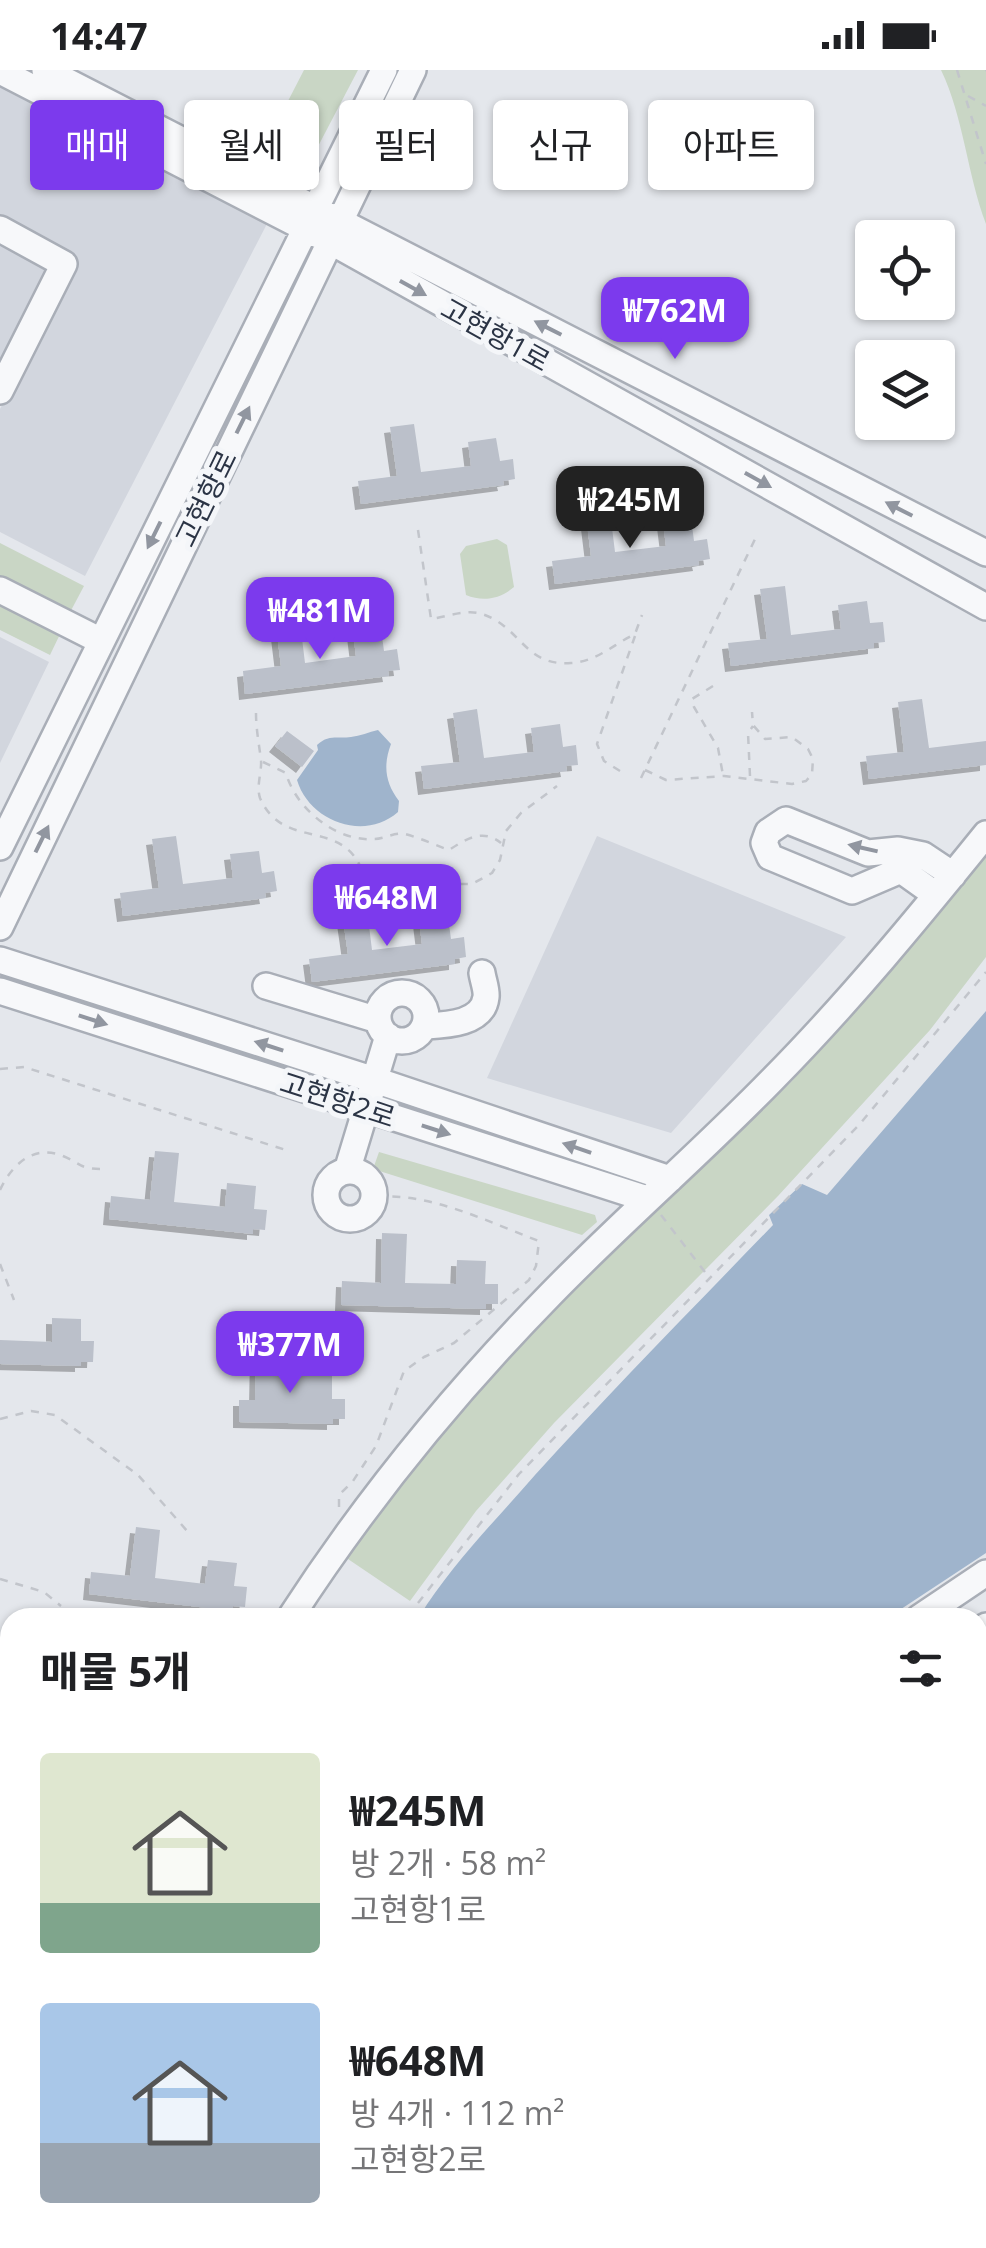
<!DOCTYPE html>
<html lang="ko">
<meta charset="utf-8">
<style>
body{margin:0;font-family:"Open Sans","Noto Sans KR",sans-serif;background:#f2f2f2;color:#202124;height:100vh;display:flex;flex-direction:column;font-size:38px;white-space:nowrap}
*{box-sizing:border-box;margin:0}
p{font-size:32px;color:#757577}
.icon{flex:none;width:55px;height:55px;fill:none;stroke:currentColor;stroke-width:2;stroke-linecap:round;stroke-linejoin:round}
.map{position:relative;flex:1;overflow:hidden}
.details{position:absolute;left:0px;top:1538px;width:988px;height:642px;display:flex;flex-direction:column;background:#fff;border-radius:30px 30px 0 0;box-shadow:0 2px 8px #0004}
.details>*{flex:none}
.top-card{position:absolute;left:30px;top:30px;width:928px;height:90px;display:flex;gap:20px}
.controls{position:absolute;left:855px;top:150px;display:grid;gap:20px}
.controls a{display:grid;place-items:center;width:100px;height:100px;border-radius:10px;background:#fff;box-shadow:0 2px 8px #0004;font-size:50px}
.price{position:absolute;translate:-50% -85px;padding:0 22px;border-radius:20px;background:#7c3aed;color:#fff;font-size:32px;line-height:65px;filter:drop-shadow(0 2px 5px #0008)}
.price::after{content:'';position:absolute;left:50%;top:60px;width:30px;height:22px;margin-left:-15px;background:inherit;clip-path:polygon(0 0,100% 0,50% 100%)}
.price.selected{background:#222;color:#fff}
ul{padding:0;list-style:none}
li{display:flex;align-items:center;gap:30px;height:250px;padding:0 40px}
li span{display:grid;place-items:center;flex:none;width:280px;height:200px;border-radius:10px;color:#555}
li>.icon{margin-inline-start:auto}
span .icon{width:120px;height:120px;fill:#fffc;stroke-width:1}
li b{font-size:42px}
h2{display:flex;justify-content:space-between;align-items:center;height:120px;padding:0 40px;font-size:42px}
.pill{padding:0 35px;border-radius:10px;background:#fff;box-shadow:0 2px 8px #0004;font-size:35px;line-height:90px}
.pill.selected{background:#7c3aed;color:#fff}
.status{display:flex;justify-content:space-between;align-items:center;height:70px;padding:0 50px;background:#fff;direction:ltr}
.status svg{height:28px;fill:currentColor}
.map>svg:first-child{display:block}
.built{fill:#d2d6de}
.green{fill:#c9d6c5}
.water{fill:#9fb4cc}
.lines{fill:none;stroke-linecap:round;stroke-linejoin:round}
.river{stroke:#9fb4cc;stroke-width:30}
.building{fill:#bbc0ca;filter:url(#shadow)}
.minor-casing{stroke:#a9aeb7;stroke-width:30}
.major-casing{stroke:#a3abb8;stroke-width:35}
.path{stroke:#c2c5cb;stroke-width:2.5;stroke-dasharray:8 8;stroke-linecap:butt}
.minor{stroke:#f7f8fa;stroke-width:25}
.major{stroke:#fff;stroke-width:30}
.oneway{fill:#9196a0}
.labels{text-anchor:middle;dominant-baseline:central;stroke-width:10;stroke-linejoin:round;paint-order:stroke}
.street-label{font-size:28px;fill:#2b3445;stroke:#f4f6f9}
</style>
<div class="status"><b>14:47</b><svg viewBox="0 0 49 12"><path d="M0 12V9h3v3zM5 12V6h3v6zM10 12V3h3v9zM15 12V0h3v12zM26 1h20v11H26zM47 4h2v5h-2z"/></svg></div>
<div class="map">
<svg width="986" height="2178" viewBox="0 0 986 2178">
<defs>
<filter id="shadow"><feDropShadow dx="-6" dy="6" stdDeviation="0" flood-color="#0004"/></filter>
</defs>
<rect width="100%" height="100%" fill="#e4e7ec"/>
<path class="built" d="M0,9L270,148L85,506L0,462V339L76,190L0,149Z
M0,167L54,195L0,298Z
M0,567L49,592L0,693Z
M597,766L846,867L671,1063L487,1008Z"/>
<path class="green" d="M304,0H358L314,84L272,62Z
M941,0H986V154C967,104 964,48 941,0Z
M497,469L507,475L514,517C500,529 483,532 466,525L460,484L466,476Z
M0,473L84,516L67,548L0,513Z
M0,526L63,558L50,585L0,560Z
M986,786V887L930,960L778,1126L554,1353L476,1441L410,1531L345,1487L444,1355L529,1264L791,1012Z
M379,1082L595,1145L597,1152L582,1165L373,1099Z"/>
<path class="water" d="M378,660L391,674C383,695 385,713 399,731L398,742C364,772 309,751 297,710L318,680L317,675C329,664 337,669 351,667C360,666 369,662 378,660Z
M986,941V1483L889,1547H419C451,1495 495,1451 535,1405C612,1320 693,1238 773,1155L769,1145L802,1114L827,1125Z"/>
<g class="lines">
<path class="river" d="M105,2178L110,2170"/>
</g>
<path class="building" d="M414,354L421,402L471,396L468,372L496,368L500,391L513,389L515,409L503,411L504,415L361,434L358,411L397,406L390,357Z
M609,434L615,482L666,476L663,452L691,448L694,471L707,469L710,489L698,491L699,495L555,514L552,491L591,486L585,437Z
M785,516L791,565L841,559L838,535L867,531L870,553L883,552L885,572L874,573V578L731,596L728,573L767,569L760,519Z
M299,544L305,593L356,586L353,562L381,559L384,581L397,579L400,600L388,601L389,606L245,624L243,601L281,596L275,547Z
M922,629L929,678L986,671V695L869,709L866,686L904,682L898,632Z
M477,639L484,688L534,682L531,658L560,654L563,677L576,675L578,695L566,696L567,701L424,719L421,696L460,692L453,643Z
M287,661L314,681L302,697L275,676Z
M176,766L183,814L233,808L230,784L259,781L262,803L274,801L277,821L265,823L266,828L123,846L120,823L159,818L152,769Z
M366,832L372,880L422,874L419,850L448,847L451,869L464,867L466,887L455,889V894L312,912L309,889L348,884L341,835Z
M155,1081L179,1083L174,1132L225,1137L227,1113L256,1116L254,1139L267,1140L265,1160L253,1159V1164L109,1149L111,1126L150,1130Z
M382,1163L407,1164L405,1213L456,1214L457,1190L486,1191L485,1214H498V1234H486V1239L341,1235L342,1211L381,1213Z
M52,1248L81,1249V1271H94L93,1292H81V1296L0,1294V1270L52,1272Z
M256,1280H279V1305L332,1306V1329H345V1349H333V1354L239,1352V1330H255Z
M136,1457L160,1460L155,1508L205,1514L208,1490L237,1493L234,1516L247,1517L245,1537L233,1536V1541L89,1524L91,1502L130,1506Z"/>
<g class="lines">
<g class="minor-casing">
<path id="minor" d="M45,0L986,483
M0,1L328,170L986,537
M0,159L64,194L0,321
M0,520L101,571
M0,777L384,0
M936,825L901,800L852,821L770,787L764,773L768,762L786,750L868,783L898,780L923,785L953,805
M0,857L413,0
M0,890L390,1015L670,1109
M266,916L378,950
M0,921L647,1129
M378 947a24 24 0 1 1 48 0a24 24 0 1 1-48 0Z
M425,956C446,955 483,954 486,927C487,920 483,910 482,903
M326 1125a24 24 0 1 1 48 0a24 24 0 1 1-48 0Z
M347,1101L388,966
M290,1548C365,1432 455,1322 551,1224C623,1150 701,1083 773,1009C849,932 918,848 986,764
M919,1548L986,1503
M978,1562L986,1556
M978,1719L986,1714
M0,1826L10,1834
M978,1840L986,1848
M978,1980L986,1975
M0,2101L4,2093
M978,2111L986,2106
M0,2137L10,2119
M978,2148L986,2156
M553,2170L563,2178
M8,2178L13,2170
M662,2178L674,2170
M870,2178L883,2170"/>
</g>
<g class="major-casing">
<path id="major" d="M0,1856L10,1865
M0,1893L10,1902
M328,2170L338,2178
M369,2170L378,2178"/>
</g>
<path class="path" d="M957,0L986,94
M985,0H986
M968,26L986,36
M418,460L431,549C445,547 464,540 478,543C520,553 523,597 571,593C596,592 614,574 635,564L642,545
M713,616L692,629L694,637L718,678L723,705
M256,643C256,659 259,674 261,690C262,702 256,716 260,728C284,783 345,745 364,806L385,814H472L492,803L500,790L506,761L521,743L557,716
M263,692L286,703C295,737 335,772 374,769C385,769 394,762 405,764C420,768 435,775 449,780C466,769 483,758 501,773
M645,700L666,710L724,706L792,714L806,711L812,704L813,689L808,679L792,667L765,669L753,655L752,642
M620,701L604,691L597,674L635,566
M750,706L748,663L753,656
M641,708L756,467
M0,999L24,997L289,1081
M0,1120C12,1094 34,1074 63,1086C80,1093 80,1099 100,1099
M661,1145L708,1206
M0,1194L14,1230
M0,1349L31,1341L55,1345L138,1405L188,1462
M339,1437V1425L353,1411L376,1376L404,1301L424,1287L454,1273L529,1210L536,1196L539,1171C488,1152 430,1122 375,1127
M0,1509L44,1522L61,1536
M418,1533L519,1404L859,1055L986,902
M0,1679L10,1687
M0,1726L10,1736
M0,1939L10,1947
M3,2072L10,2061
M413,2170L423,2178"/>
<use href="#minor" class="minor"/>
<use href="#major" class="major"/>
</g>
<defs><path id="oneway-solid" d="M-6-.8H1V-3.2L6.5 0L1 3.2V.8H-6Z" transform="scale(2.5)"/></defs>
<g class="oneway">
<use href="#oneway-solid" transform="translate(413 218) rotate(29)"/>
<use href="#oneway-solid" transform="translate(548 258) rotate(-153)"/>
<use href="#oneway-solid" transform="translate(243 350) rotate(-64)"/>
<use href="#oneway-solid" transform="translate(758 410) rotate(29)"/>
<use href="#oneway-solid" transform="translate(899 439) rotate(-153)"/>
<use href="#oneway-solid" transform="translate(154 465) rotate(116)"/>
<use href="#oneway-solid" transform="translate(42 769) rotate(-64)"/>
<use href="#oneway-solid" transform="translate(863 778) rotate(-167)"/>
<use href="#oneway-solid" transform="translate(93 950) rotate(18)"/>
<use href="#oneway-solid" transform="translate(269 976) rotate(-162)"/>
<use href="#oneway-solid" transform="translate(436 1060) rotate(18)"/>
<use href="#oneway-solid" transform="translate(577 1078) rotate(-161)"/>
</g>
<g class="labels">
<g class="street-label">
<text transform="translate(496 264) rotate(29)">고현항1로</text>
<text transform="translate(205 428) rotate(-64)">고현항로</text>
<text transform="translate(338 1029) rotate(18)">고현항2로</text>
</g>
</g>
</svg>
<div class="controls">
<a><svg class="icon" aria-label="locate" viewBox="0 0 24 24"><circle cx="12" cy="12" r="6"/><path d="M12 2v4M12 18v4M2 12h4M18 12h4"/></svg></a>
<a><svg class="icon" aria-label="layers" viewBox="0 0 24 24"><path d="M12 4l9 5-9 5-9-5zM3 14l9 5 9-5"/></svg></a>
</div>
<b class="price" style="left:675px;top:292px">₩762M</b>
<b class="price selected" style="left:630px;top:481px">₩245M</b>
<b class="price" style="left:320px;top:592px">₩481M</b>
<b class="price" style="left:387px;top:879px">₩648M</b>
<b class="price" style="left:290px;top:1326px">₩377M</b>
<div class="top-card">
<a class="pill selected">매매</a>
<a class="pill">월세</a>
<a class="pill">필터</a>
<a class="pill">신규</a>
<a class="pill">아파트</a>
</div>
<section class="details">
<h2>매물 5개<svg class="icon" aria-label="filters" viewBox="0 0 24 24"><path d="M4 7h16M4 17h16"/><circle cx="9" cy="7" r="2"/><circle cx="15" cy="17" r="2"/></svg></h2>
<ul>
<li><span style="background:linear-gradient(#dfe7d0 75%,#7fa58c 0)"><svg class="icon" aria-label="home" viewBox="0 0 24 24"><path d="M3 11l9-7 9 7M6 9v11h12V9"/></svg></span><div><b>₩245M</b><p>방 2개 · 58 m²</p><p>고현항1로</p></div></li>
<li><span style="background:linear-gradient(#a9c7e8 70%,#9aa5b1 0)"><svg class="icon" aria-label="home" viewBox="0 0 24 24"><path d="M3 11l9-7 9 7M6 9v11h12V9"/></svg></span><div><b>₩648M</b><p>방 4개 · 112 m²</p><p>고현항2로</p></div></li>
</ul>
</section>
</div>
